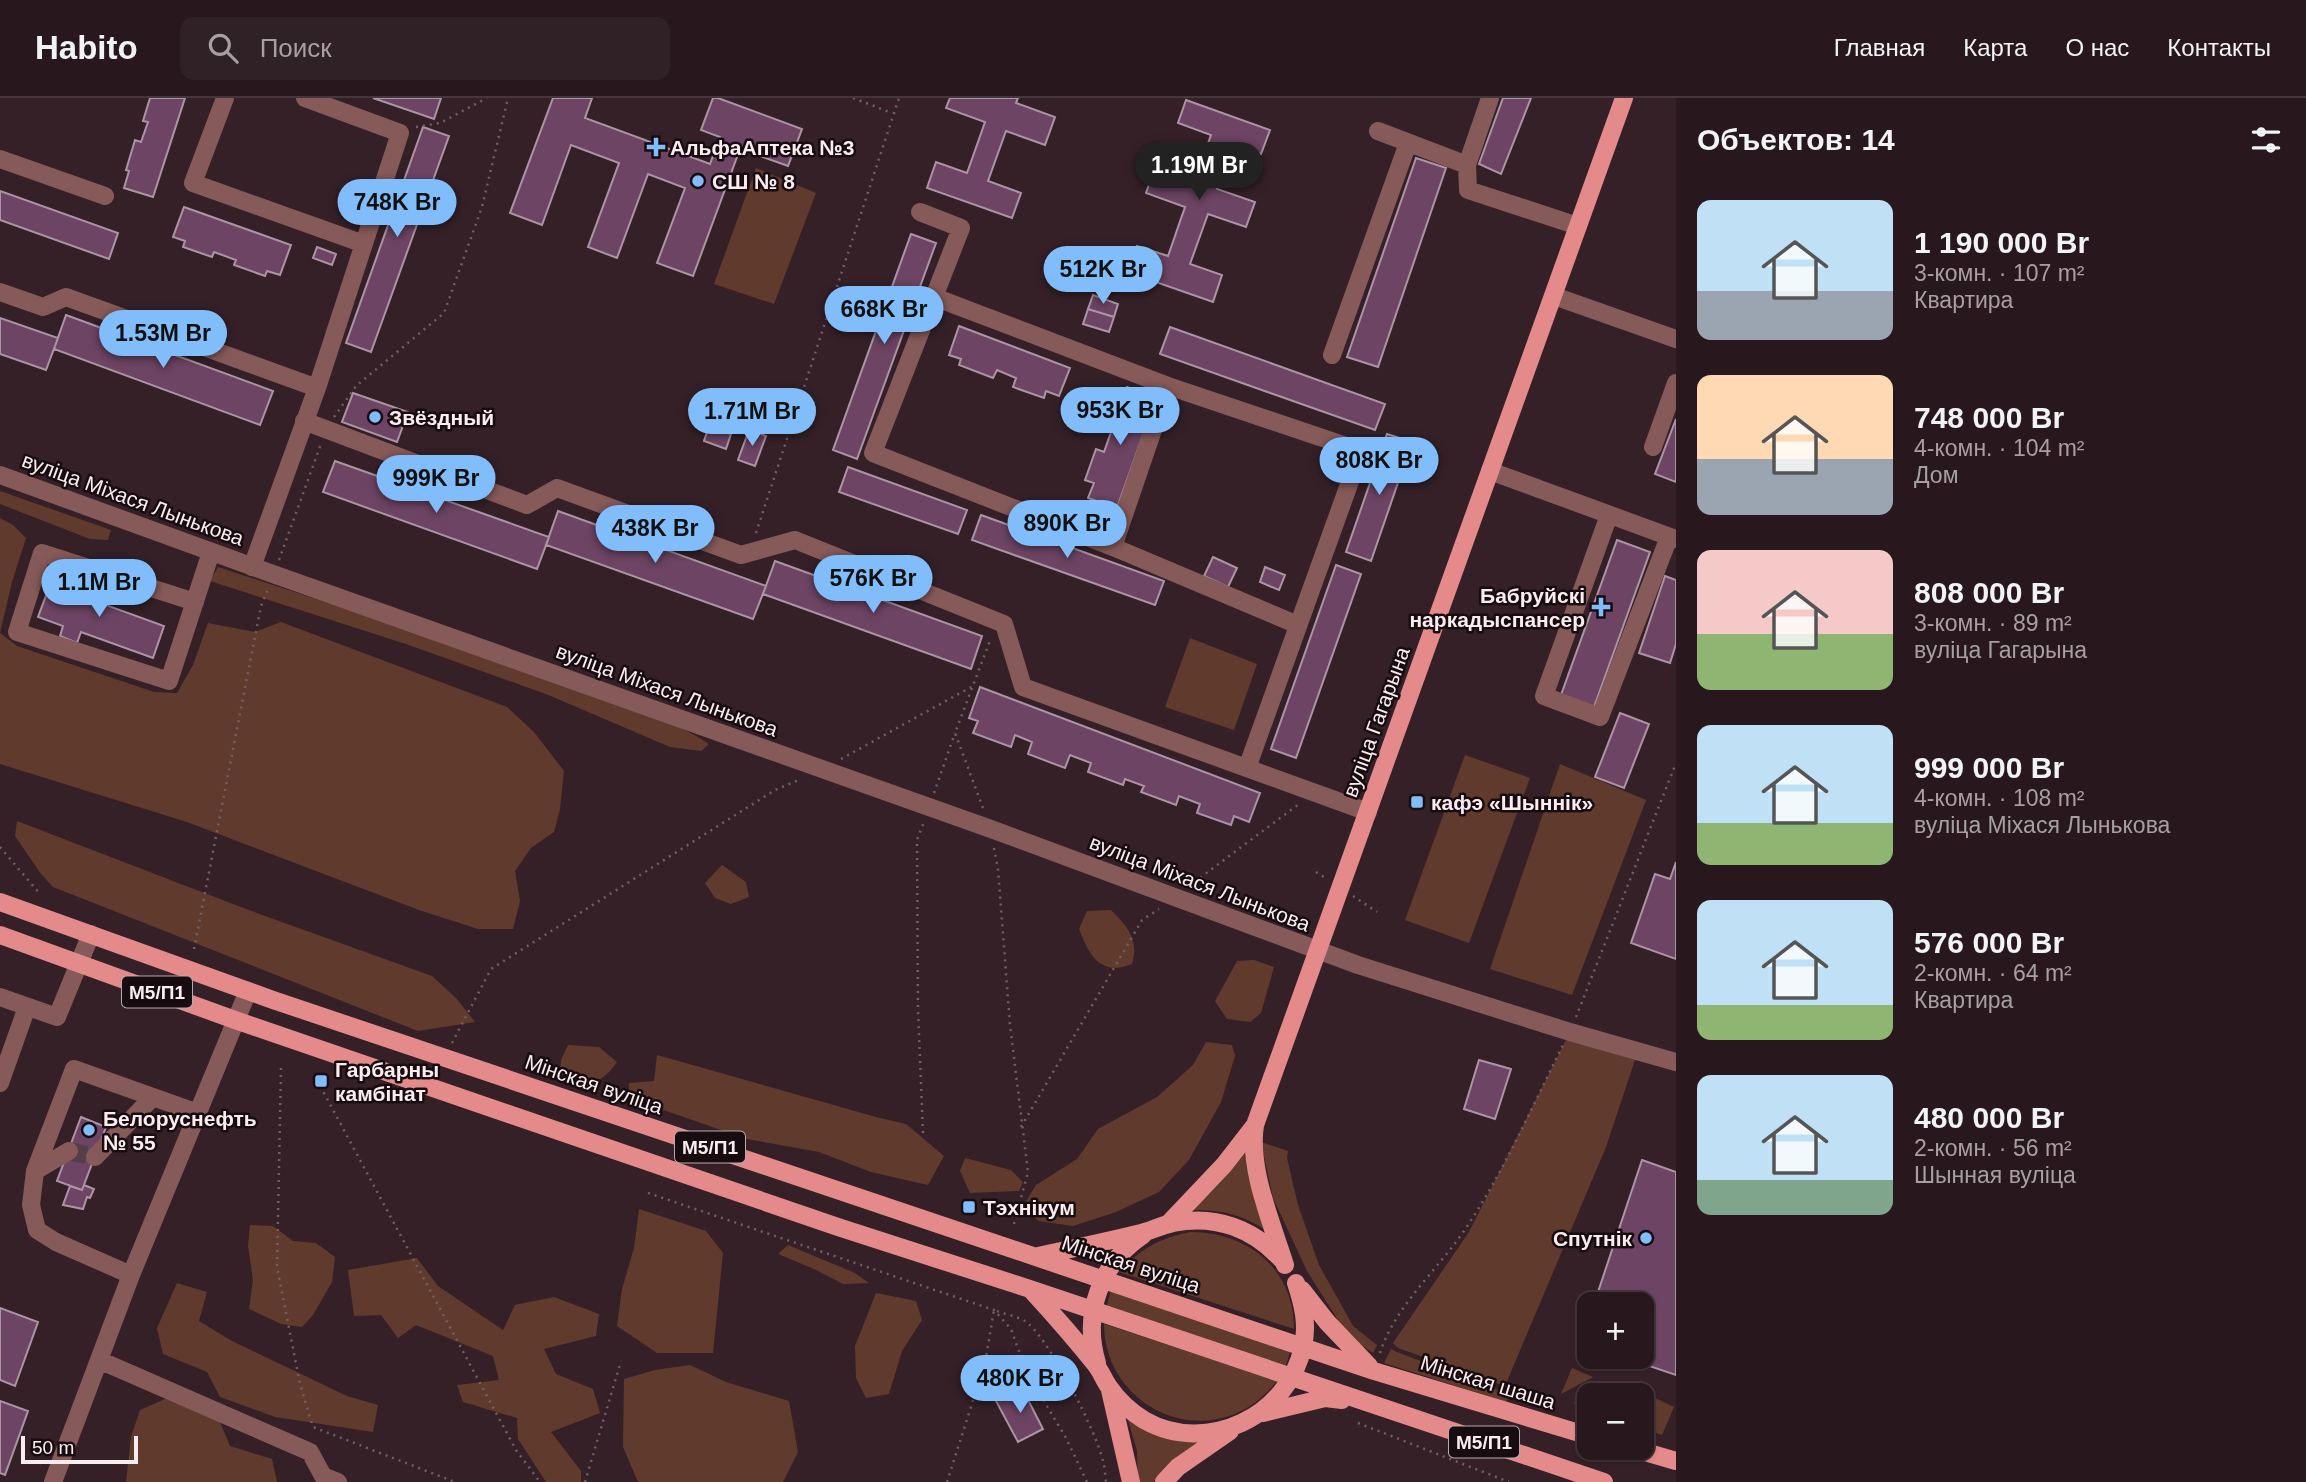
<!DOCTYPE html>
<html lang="ru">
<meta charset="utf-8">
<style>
body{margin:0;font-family:Helvetica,sans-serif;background:#302126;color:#f1f3f6;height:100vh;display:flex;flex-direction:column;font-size:26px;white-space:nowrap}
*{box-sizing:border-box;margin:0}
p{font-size:23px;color:#a5a0a4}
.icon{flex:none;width:38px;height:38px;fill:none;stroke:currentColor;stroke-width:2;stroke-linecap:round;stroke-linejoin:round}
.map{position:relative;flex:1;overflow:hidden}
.details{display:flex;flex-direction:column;background:#28181d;width:630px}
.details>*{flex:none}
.tools{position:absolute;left:1577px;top:1194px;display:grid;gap:14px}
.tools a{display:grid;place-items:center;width:77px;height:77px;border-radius:14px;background:#28181d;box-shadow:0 2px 5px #0004,0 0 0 2px #44373b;font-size:35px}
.scale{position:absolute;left:21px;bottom:18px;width:117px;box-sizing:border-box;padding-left:7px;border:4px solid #fbecf0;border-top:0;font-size:19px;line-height:24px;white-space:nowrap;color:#fbecf0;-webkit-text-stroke:5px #170d10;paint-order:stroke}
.price{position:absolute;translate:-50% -60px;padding:0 16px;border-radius:24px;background:#81bdfa;color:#111;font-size:23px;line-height:46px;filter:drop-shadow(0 2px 4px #0008)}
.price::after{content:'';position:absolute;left:50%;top:42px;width:21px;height:16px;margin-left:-10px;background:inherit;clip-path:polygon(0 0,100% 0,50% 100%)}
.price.selected{background:#222;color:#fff}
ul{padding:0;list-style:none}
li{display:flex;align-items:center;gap:21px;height:175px;padding:0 21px}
li span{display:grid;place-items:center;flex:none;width:196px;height:140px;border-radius:14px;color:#555}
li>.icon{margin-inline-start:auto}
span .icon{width:84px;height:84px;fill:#fffc;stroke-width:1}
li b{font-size:30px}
h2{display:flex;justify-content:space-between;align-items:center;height:84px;padding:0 21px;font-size:30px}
header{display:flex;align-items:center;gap:42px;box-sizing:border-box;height:98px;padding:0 35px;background:#28181d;border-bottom:2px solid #44373b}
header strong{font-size:33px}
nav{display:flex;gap:38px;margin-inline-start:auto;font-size:24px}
.search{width:490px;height:63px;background:#302126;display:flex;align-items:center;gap:18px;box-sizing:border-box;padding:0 24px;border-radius:14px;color:#a5a0a4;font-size:26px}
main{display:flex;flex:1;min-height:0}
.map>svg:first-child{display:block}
.green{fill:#603b2d}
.building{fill:#6d4463;stroke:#ab95a5;stroke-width:2}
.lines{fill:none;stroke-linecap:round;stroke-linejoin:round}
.minor-tunnel{stroke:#533f45;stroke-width:18;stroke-dasharray:18 9;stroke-linecap:butt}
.path{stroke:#725f65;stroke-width:2.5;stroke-dasharray:2 5;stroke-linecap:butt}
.minor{stroke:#865a59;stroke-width:18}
.major{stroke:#e58a8a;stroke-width:18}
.poi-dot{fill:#81bdfa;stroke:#170d10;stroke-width:2.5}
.labels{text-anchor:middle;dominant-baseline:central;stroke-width:5;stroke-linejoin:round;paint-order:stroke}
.shield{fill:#170d10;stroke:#b7a9ad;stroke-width:2}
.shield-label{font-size:19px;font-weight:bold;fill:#fbecf0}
.poi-label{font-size:21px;font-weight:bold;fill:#fbecf0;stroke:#170d10;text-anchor:start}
.street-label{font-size:21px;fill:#fbecf0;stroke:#170d10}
</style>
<header>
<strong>Habito</strong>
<div class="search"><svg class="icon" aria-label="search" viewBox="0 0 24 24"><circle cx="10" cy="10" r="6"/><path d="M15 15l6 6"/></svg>Поиск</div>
<nav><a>Главная</a><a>Карта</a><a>О нас</a><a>Контакты</a></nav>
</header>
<main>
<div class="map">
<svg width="1676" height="1384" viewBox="0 0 1676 1384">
<rect width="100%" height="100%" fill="#352027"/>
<path class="green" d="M756,70L816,95L774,206L714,186Z
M0,393L111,432L108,442L90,441L0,406Z
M0,420L13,427L26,440L12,484L0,535L17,548L154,594L177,595L193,567L208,525L255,534L281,524L507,609L534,634L564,673L560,711L554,734L531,750L515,773L520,803L513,831H478L419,812L187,724L0,666Z
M218,469C336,508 455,546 571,589C617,606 669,619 709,646L701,653L670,649L546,596L406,546L210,483Z
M1190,540L1257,566L1234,632L1165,609Z
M1465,657L1530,680L1469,845L1405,822Z
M1560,666L1646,702L1572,897L1490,871Z
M17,723L246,811L432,878L456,900L475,924L418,933L53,789L41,776L15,738Z
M722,767L746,784L749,799L731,806L715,800L705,785Z
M1111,812C1128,829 1139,842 1132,866C1128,867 1121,870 1116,870C1094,870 1086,848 1079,831L1087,813Z
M1254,862L1274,869L1261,915L1250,924L1227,921L1215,903L1237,863Z
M1570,934L1638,953L1606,1049L1505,1288L1398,1250L1393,1245L1469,1134Z
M1206,944L1232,947L1235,958L1221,1004L1189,1062L1159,1094L1116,1114L1073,1128L1039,1123L1022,1110L1036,1087L1077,1061L1098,1031L1157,999L1193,967Z
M568,947L599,949L617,964C598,991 588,985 560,977L561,962Z
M657,957L876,1019L906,1026L944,1058L928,1087L871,1074L819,1054L747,1041L629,1000V985L654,983Z
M1261,1044L1288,1053L1287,1060L1298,1107L1319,1167L1353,1228L1377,1247L1373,1255L1348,1238L1307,1173L1273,1100Z
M1246,1047L1255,1105L1267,1133C1243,1116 1218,1111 1190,1112C1215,1092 1230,1076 1246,1047Z
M965,1060L1011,1072L1023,1084L1019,1093L970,1095L960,1073Z
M639,1111L706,1133L723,1155L713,1255H657L617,1228L622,1191L634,1150Z
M250,1127L273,1128L293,1143L316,1145L335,1159L332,1184L313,1217L302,1229L281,1226L249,1211L253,1182L248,1148Z
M1190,1134C1247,1134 1294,1170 1294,1231L1119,1174C1140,1151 1160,1140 1190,1134Z
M788,1147L855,1175L869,1185L843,1186L814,1171L778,1156Z
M417,1160L438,1188L503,1232L515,1207L554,1199L599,1216L596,1238L544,1251L556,1276L593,1291L600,1315L551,1334L581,1373V1384H546L518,1341L517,1320L463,1304L457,1287L499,1282L493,1258L416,1227L398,1240L381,1217L354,1218L348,1172Z
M177,1185L207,1194L199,1223L232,1243L347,1298L378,1307L373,1334L275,1319L220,1299L207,1274L163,1256L157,1230Z
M1111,1192L1291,1251L1285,1270L1106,1211Z
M876,1195L916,1203L922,1222L902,1253L889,1296L866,1300L856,1280L855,1248Z
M1104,1226L1277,1283C1268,1294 1258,1304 1245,1311C1181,1346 1104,1298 1104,1226Z
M1391,1251L1397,1254L1511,1297L1506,1304L1384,1265Z
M690,1267L726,1284L789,1303L798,1354L783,1384H638L623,1349L624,1281L655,1272Z
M1572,1270L1593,1279L1561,1296Z
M1604,1283L1653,1299L1674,1309L1662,1337L1642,1330V1297H1589V1311L1573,1305Z
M179,1295L220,1324L230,1348L272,1361L277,1384H126L131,1339L140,1312Z
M1126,1315L1202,1343L1176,1360L1154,1384H1138L1137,1353Z"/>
<path class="building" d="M150,0H185L153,99L124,90L129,73L126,72L135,42L141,44L148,24L143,23Z
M373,0H441L434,21Z
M553,0H592L585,20L710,66L720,39L701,32L713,0H718L802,31L788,68L740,51L693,178L657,165L685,90L648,76L617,160L588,149L619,65L571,47L542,127L510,115Z
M950,0H1018L1016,5L1055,19L1045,47L1006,33L988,83L1021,95L1012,120L927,90L936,64L967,75L985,24L946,10Z
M1503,0H1531L1501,76L1479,66Z
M1186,2L1270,32L1261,56L1233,46L1217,91L1255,104L1246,129L1208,116L1190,166L1222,177L1213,204L1127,174L1137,148L1168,158L1185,109L1146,95L1155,70L1194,84L1211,37L1178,25Z
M423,29L449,38L371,254L346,245Z
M1416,60L1446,70L1378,269L1347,259Z
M0,93L118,135L109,161L0,122Z
M184,109L291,147L280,177L267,173L265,178L234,167L236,162L214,154L212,159L183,149L185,143L173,139Z
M911,136L936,145L857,361L833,352Z
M317,149L336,156L332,167L313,160Z
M1093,197L1118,206L1114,219L1088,211Z
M1088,211L1114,219L1109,234L1083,226Z
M66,217L273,293L260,327L54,251Z
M0,220L58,240L46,272L0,256Z
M959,228L1070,270L1059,298L1046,293L1044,300L1013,289L1016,280L997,272L993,280L959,267L961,261L949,257Z
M1170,229L1385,306L1375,332L1160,256Z
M1127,289L1156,300L1117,410L1088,400L1094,385L1085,382L1096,351L1104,354L1111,334L1103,331L1115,299L1123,302Z
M353,295L408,314L397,344L342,324Z
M1676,321V384L1655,376Z
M709,328L731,336L726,351L704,343Z
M749,332L766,338L755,368L738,362Z
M1387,336L1412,344L1371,463L1346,454Z
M335,363L549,439L537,471L323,394Z
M848,369L967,412L958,436L839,394Z
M558,413L766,488L753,521L546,447Z
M981,417L1164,483L1155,507L972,442Z
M1617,442L1650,454L1594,609L1561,597Z
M1213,459L1237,470L1228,489L1204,478Z
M775,463L982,538L971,571L763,496Z
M1336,467L1361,476L1296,660L1271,651Z
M1265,469L1285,477L1279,492L1260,484Z
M81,475L99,481L92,502L164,528L153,560L81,534L77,545L60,538L63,528L38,519L50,487L74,496Z
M1665,478L1676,482V546L1670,565L1639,555Z
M980,589L1260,695L1249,724L1234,718L1231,727L1197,715L1200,706L1179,698L1176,707L1141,694L1144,688L1125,681L1123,687L1088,674L1091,665L1070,657L1065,670L1028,656L1032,644L1015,637L1011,649L973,635L978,623L969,620Z
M1620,615L1649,626L1624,690L1595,679Z
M1676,764V861L1631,845L1655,776L1670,781Z
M1479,962L1511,971L1495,1021L1464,1011Z
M81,1019L106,1029L82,1092L57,1083Z
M1642,1062L1676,1074V1277L1620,1258H1642V1206H1594Z
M84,1087L94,1091L90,1100L87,1099L83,1111L63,1107L70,1088L82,1092Z
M0,1210L38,1224L15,1288L0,1282Z
M1589,1220V1248L1581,1245Z
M1022,1290L1043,1331L1018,1344L996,1303Z
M0,1303L28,1313L5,1377L0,1375Z"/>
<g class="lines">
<path class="minor-tunnel" d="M69,1053L95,1059"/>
<path class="path" d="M853,0L892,15
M416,29L440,25L487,0
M334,319L356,288L444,215L482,109L508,0
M756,435L899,0
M279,462L321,346
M841,661L973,588
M934,695L955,635
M983,710L955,635L991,540
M0,749L40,796
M994,750L998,771L1010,927L1028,1074L1014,1126
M1316,774L1327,781
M1189,788L1299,706
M1353,798L1377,814
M194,851L261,508L268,491
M1576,919L1676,665
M452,945L491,871L775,692L801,681
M281,970L277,1169L300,1286L313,1329L455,1384
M317,982L516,1352L540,1384
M1021,1029L1142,822L1159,811
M923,1035L918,912L917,742L924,724
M648,1095L994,1212L1011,1231L1026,1273L1066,1340L1087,1384
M1380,1255C1395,1207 1441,1169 1468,1127C1505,1071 1533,1007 1563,947
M1358,1325L1509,1384
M585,1384L621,1263
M947,1384L985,1265L994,1212C1004,1216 1016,1218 1025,1223C1048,1238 1097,1335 1103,1363C1105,1369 1105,1377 1106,1384"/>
<path class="minor" d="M225,0L193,85L364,146
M305,0L400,35L317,290
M1378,33L1467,67L1468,92L1578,128
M0,61L105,98
M1467,67L1490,0
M920,114L961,130L873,355L1113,449
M0,194L43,209L66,199L317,290L252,469
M1554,198L1676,241
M934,199L1168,288
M1332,257L1408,45
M304,323L527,407L557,390L741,457L795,442L1004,526L1023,589L1368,714
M1653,349L1676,285
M1490,373L1676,441
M0,377L273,476L991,731L1358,867L1570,934L1676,964
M1609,417L1544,598L1600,619L1669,439
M195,504L42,455L17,534L169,583L211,454
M1247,670L1361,353L1168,288L1113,449L1298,527
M0,899L57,919L91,836
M0,985L27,909
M95,1059L153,999
M35,1073L69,1053
M131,1177L56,1144L37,1132L31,1107L35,1073L74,971L198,1015
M99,1262L310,1354L323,1378L338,1384
M53,1384L131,1177L248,893"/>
<path class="major" d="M0,804L273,902L1374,1273L1589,1338
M0,837L235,922L838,1129L1030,1191L1604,1384
M1169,1125L1224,1067L1255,1027
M1038,1158C1071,1151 1104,1144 1137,1136C1149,1134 1161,1127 1173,1125C1216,1116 1254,1131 1283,1163
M1285,1167C1272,1125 1248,1071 1255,1027L1624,0
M1302,1192L1327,1224L1369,1268
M1032,1193C1054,1217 1075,1241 1095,1266C1101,1273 1104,1282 1109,1289C1118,1302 1131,1314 1144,1322C1207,1358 1289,1318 1303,1248C1308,1227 1303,1206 1296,1185
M1097,1265C1082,1215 1101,1165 1143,1137
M1110,1292L1131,1384
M1263,1315L1325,1300L1342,1302
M1628,1349L1676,1363
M1164,1384L1178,1369L1230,1333"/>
</g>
<g class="poi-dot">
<path d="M652.5 38.5h7v7h7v7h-7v7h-7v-7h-7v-7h7z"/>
<circle cx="698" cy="83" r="7"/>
<circle cx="375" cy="319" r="7"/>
<path d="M1597.5 498.5h7v7h7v7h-7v7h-7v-7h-7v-7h7z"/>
<rect x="1410" y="697" width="14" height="14" rx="3.5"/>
<rect x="314" y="976" width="14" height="14" rx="3.5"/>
<circle cx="89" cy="1032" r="7"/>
<rect x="962" y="1102" width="14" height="14" rx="3.5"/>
<circle cx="1646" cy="1140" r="7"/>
</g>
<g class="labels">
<g class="shield">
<rect x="122" y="878.5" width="70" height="31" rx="5"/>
<rect x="675" y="1033.5" width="70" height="31" rx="5"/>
<rect x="1449" y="1328.5" width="70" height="31" rx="5"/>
</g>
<g class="shield-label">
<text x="157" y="894">М5/П1</text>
<text x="710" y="1049">М5/П1</text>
<text x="1484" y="1344">М5/П1</text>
</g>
<g class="poi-label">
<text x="670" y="49">АльфаАптека №3</text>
<text x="712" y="83">СШ № 8</text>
<text x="389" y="319">Звёздный</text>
<text x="1585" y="497" text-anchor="end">Бабруйскі<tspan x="1585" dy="24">наркадыспансер</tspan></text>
<text x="1431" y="704">кафэ «Шыннік»</text>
<text x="335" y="971">Гарбарны<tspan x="335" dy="24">камбінат</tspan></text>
<text x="103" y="1020">Белоруснефть<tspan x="103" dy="24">№ 55</tspan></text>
<text x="983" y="1109">Тэхнікум</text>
<text x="1632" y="1140" text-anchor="end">Спутнік</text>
</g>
<g class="street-label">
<text transform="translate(133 401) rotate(20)">вуліца Міхася Лынькова</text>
<text transform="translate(667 592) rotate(20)">вуліца Міхася Лынькова</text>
<text transform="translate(1376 624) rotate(-70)">вуліца Гагарына</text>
<text transform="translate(1200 785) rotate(21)">вуліца Міхася Лынькова</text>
<text transform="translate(594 986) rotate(19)">Мінская вуліца</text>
<text transform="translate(1131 1166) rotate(18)">Мінская вуліца</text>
<text transform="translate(1488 1284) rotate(17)">Мінская шаша</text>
</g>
</g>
</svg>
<div class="tools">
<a>+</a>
<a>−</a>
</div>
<div class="scale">50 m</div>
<b class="price selected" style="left:1199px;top:104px">1.19M Br</b>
<b class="price" style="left:397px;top:141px">748K Br</b>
<b class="price" style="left:1103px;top:208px">512K Br</b>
<b class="price" style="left:884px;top:248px">668K Br</b>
<b class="price" style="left:163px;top:272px">1.53M Br</b>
<b class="price" style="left:1120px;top:349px">953K Br</b>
<b class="price" style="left:752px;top:350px">1.71M Br</b>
<b class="price" style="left:1379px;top:399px">808K Br</b>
<b class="price" style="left:436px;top:417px">999K Br</b>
<b class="price" style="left:1067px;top:462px">890K Br</b>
<b class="price" style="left:655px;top:467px">438K Br</b>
<b class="price" style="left:873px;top:517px">576K Br</b>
<b class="price" style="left:99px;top:521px">1.1M Br</b>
<b class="price" style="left:1020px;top:1317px">480K Br</b>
</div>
<section class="details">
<h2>Объектов: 14<svg class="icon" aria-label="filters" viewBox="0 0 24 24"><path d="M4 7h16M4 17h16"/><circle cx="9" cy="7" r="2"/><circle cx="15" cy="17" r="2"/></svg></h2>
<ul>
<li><span style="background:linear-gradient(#bfe0f5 65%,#9aa5b1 0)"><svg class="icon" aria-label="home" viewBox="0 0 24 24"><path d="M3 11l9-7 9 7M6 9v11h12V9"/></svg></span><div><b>1 190 000 Br</b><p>3-комн. · 107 m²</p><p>Квартира</p></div></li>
<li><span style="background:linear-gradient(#ffd9b3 60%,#9aa5b1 0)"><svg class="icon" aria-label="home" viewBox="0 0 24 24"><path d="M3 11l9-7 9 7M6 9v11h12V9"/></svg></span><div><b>748 000 Br</b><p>4-комн. · 104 m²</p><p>Дом</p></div></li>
<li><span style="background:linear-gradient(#f6c9c9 60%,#8fb573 0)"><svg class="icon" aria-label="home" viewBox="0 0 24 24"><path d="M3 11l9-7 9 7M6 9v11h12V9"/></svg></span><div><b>808 000 Br</b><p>3-комн. · 89 m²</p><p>вуліца Гагарына</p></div></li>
<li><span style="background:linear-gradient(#bfe0f5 70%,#8fb573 0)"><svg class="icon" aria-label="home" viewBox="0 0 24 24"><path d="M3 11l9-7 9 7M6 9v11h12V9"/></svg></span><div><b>999 000 Br</b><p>4-комн. · 108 m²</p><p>вуліца Міхася Лынькова</p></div></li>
<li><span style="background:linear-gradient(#bfe0f5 75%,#8fb573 0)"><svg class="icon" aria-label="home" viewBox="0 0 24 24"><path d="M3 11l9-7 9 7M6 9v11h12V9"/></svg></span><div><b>576 000 Br</b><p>2-комн. · 64 m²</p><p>Квартира</p></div></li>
<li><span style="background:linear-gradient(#bfe0f5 75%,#7fa58c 0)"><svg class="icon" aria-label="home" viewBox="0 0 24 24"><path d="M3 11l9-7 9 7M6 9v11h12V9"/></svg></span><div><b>480 000 Br</b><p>2-комн. · 56 m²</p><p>Шынная вуліца</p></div></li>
</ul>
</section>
</main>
